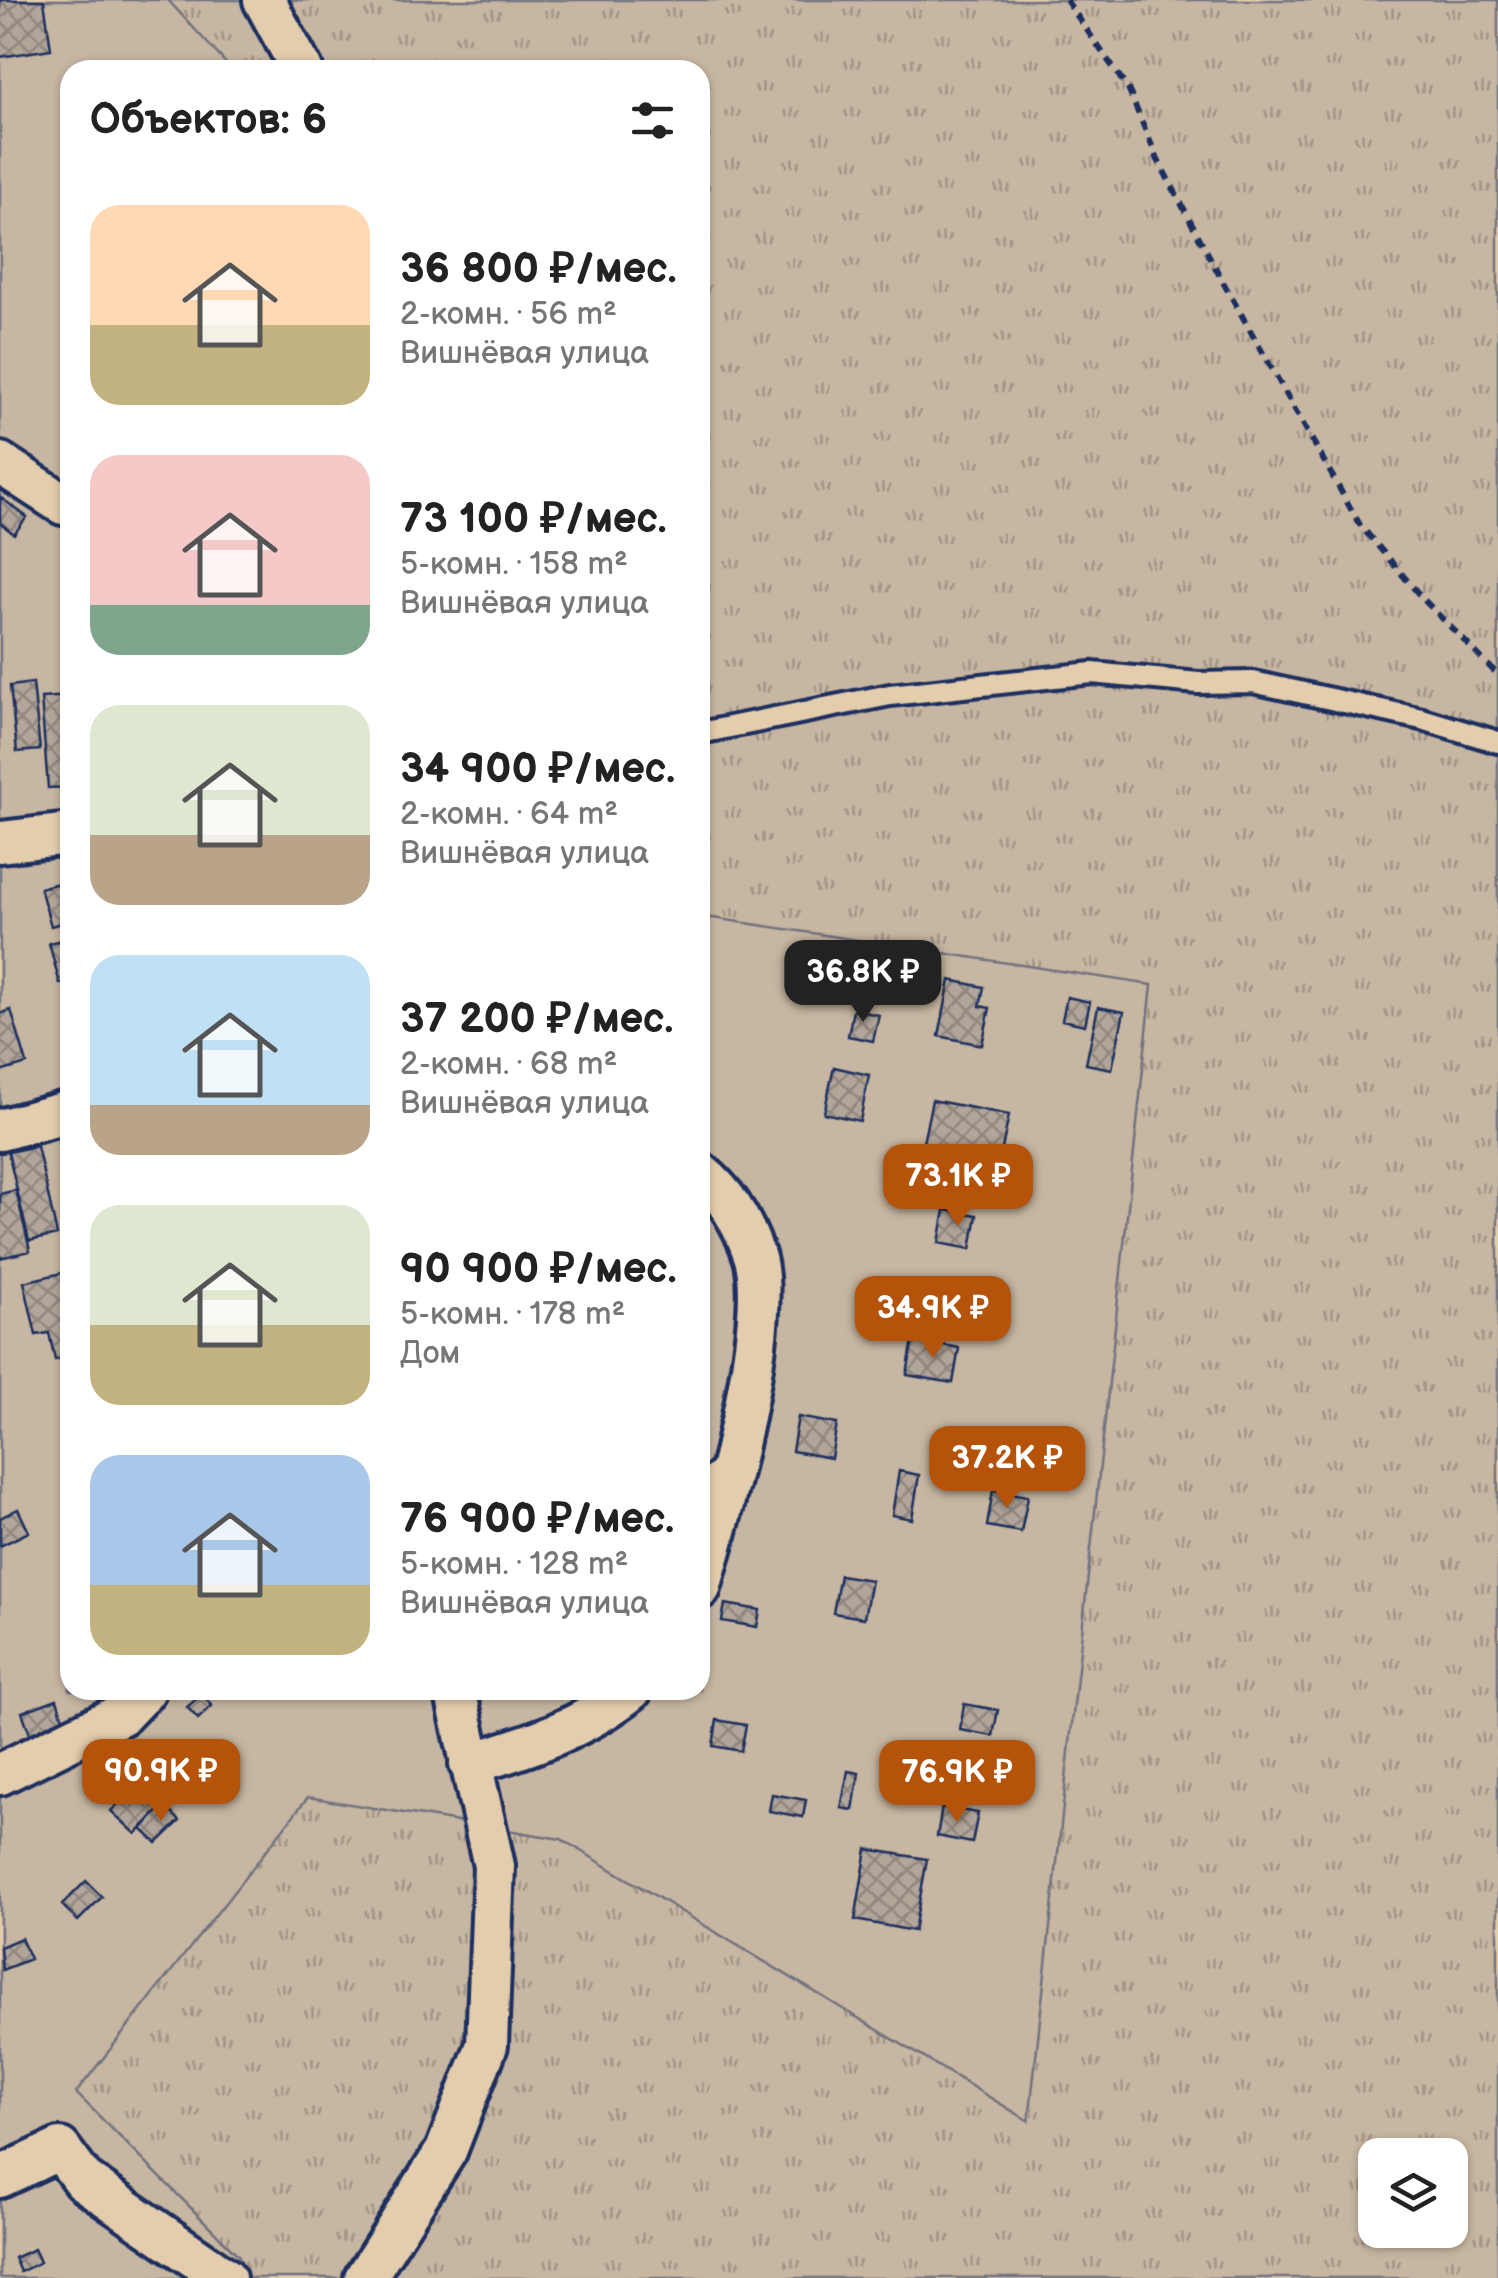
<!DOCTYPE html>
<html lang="ru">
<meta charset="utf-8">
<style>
body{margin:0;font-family:"Balsamiq Sans",sans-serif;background:#f2f2f2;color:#222;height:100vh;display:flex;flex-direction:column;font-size:38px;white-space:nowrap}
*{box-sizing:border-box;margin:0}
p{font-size:32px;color:#767676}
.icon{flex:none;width:55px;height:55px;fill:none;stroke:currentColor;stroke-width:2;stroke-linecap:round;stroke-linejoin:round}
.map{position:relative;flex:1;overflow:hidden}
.details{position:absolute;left:60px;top:60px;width:650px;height:1640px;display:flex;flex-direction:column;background:#fff;border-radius:30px;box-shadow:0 2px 8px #0004}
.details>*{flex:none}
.tools{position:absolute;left:1358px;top:2138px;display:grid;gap:20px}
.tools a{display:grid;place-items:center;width:110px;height:110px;border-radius:20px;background:#fff;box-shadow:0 2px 8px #0004;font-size:50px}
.price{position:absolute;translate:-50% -85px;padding:0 22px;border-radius:20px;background:#b45309;color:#fff;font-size:32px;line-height:65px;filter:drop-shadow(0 2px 5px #0008)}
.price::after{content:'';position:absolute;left:50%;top:60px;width:30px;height:22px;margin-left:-15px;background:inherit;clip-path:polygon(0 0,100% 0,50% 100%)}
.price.active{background:#222;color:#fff}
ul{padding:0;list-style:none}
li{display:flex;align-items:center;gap:30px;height:250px;padding:0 30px}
li span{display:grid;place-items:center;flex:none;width:280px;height:200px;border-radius:30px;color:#555}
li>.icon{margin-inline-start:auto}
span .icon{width:120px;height:120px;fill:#fffc;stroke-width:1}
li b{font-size:42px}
h2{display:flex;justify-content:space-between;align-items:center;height:120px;padding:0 30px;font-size:42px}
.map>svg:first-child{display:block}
.park{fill:url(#park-tufts);stroke:#717280;stroke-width:2.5;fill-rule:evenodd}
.garden{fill:#c7b6a1;stroke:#717280;stroke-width:2.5}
.building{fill:url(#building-cross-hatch);stroke:#1b2f5e;stroke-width:2.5}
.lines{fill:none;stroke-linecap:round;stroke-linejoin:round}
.lane-casing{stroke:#1b2f5e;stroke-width:28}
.street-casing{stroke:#1b2f5e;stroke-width:48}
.path{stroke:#1b2f5e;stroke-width:6;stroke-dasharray:10 8;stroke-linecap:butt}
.lane{stroke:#e4cdad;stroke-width:20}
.street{stroke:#e4cdad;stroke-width:40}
</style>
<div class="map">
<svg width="1498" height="2278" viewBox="0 0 1498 2278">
<defs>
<pattern id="park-tufts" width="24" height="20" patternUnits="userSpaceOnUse" patternTransform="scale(2.5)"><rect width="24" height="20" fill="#c7b6a1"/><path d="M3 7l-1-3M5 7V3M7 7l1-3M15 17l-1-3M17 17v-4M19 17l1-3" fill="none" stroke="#a19486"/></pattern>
<pattern id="building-cross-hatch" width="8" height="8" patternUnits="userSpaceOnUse" patternTransform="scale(2.5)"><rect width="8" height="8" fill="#b2a599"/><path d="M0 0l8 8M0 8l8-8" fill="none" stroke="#908780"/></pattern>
</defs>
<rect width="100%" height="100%" fill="#e4cdad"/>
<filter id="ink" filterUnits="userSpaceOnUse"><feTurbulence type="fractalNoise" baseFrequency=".01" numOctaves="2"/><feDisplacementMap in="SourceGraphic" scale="20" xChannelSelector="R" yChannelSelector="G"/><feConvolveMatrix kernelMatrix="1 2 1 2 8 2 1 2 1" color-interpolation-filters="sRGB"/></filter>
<g filter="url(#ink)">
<path class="park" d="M0,0H1498V2278H0ZM70,70H700V1690H70ZM1375,2155H1450V2230H1375Z"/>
<path class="garden" d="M0,0H168L232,70H70V1690H700V916L1152,985L1029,2121L561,1839L308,1797L76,2093L239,2256L245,2278H0Z"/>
<path class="building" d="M0,0H44L51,49L0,57Z
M0,497L27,517L14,534L0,523Z
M33,683L40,750L17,752L10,686Z
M70,696V787L48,788L41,698Z
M70,880V921L51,926L40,888Z
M70,938V982L60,984L49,943Z
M950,980L984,987L980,1006L990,1008L982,1045L939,1036Z
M1067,997L1090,1002L1085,1025L1062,1020Z
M1098,1007L1124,1012L1112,1069L1086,1064Z
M11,1010L27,1064L0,1072V1014Z
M853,1010L879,1015L873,1041L848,1036Z
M834,1067L869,1075L860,1121L824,1113Z
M932,1100L1009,1115L1000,1159L923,1143Z
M37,1146L57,1235L29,1241L8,1152Z
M16,1190L30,1251L0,1258V1194Z
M945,1210L977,1215L971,1249L939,1243Z
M70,1271V1356L55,1360L49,1333L36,1335L24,1282Z
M935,1304L964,1309L960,1329L932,1324Z
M913,1339L959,1348L953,1383L907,1375Z
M798,1417L837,1424L831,1458L792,1451Z
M899,1471L919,1475L912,1519L892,1515Z
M993,1490L1028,1496L1021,1532L987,1526Z
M18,1509L29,1532L0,1546V1518Z
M840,1575L871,1580L864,1618L833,1613Z
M725,1604L760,1610L757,1627L722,1621Z
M202,1694L212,1706L198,1719L187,1707Z
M57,1699L65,1725L31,1737L22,1712Z
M964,1704L998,1710L993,1736L960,1730Z
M717,1720L746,1725L741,1751L713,1746Z
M150,1771L174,1795L136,1834L111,1811Z
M848,1771L859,1773L853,1810L841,1808Z
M772,1794L806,1800L803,1817L769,1811Z
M164,1805L180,1821L157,1843L142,1829Z
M942,1807L978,1813L972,1843L937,1836Z
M867,1849L927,1859L914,1931L855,1920Z
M86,1881L102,1897L78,1921L62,1905Z
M21,1938L30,1959L2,1970L0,1947Z
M34,2249L40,2262L20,2272L14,2258Z"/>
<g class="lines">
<g class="lane-casing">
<path id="lane" d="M700,733L890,695L1092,673L1198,683L1253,682L1422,719L1498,742
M700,1486L730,1462"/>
</g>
<g class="street-casing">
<path id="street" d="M264,0L302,70
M0,463L63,504L70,503
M0,842L70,834
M0,1130L70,1111
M700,1173C726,1194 743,1222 754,1255C775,1318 720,1520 700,1588
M470,1764C528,1746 583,1729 631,1690
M0,1774L122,1714L145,1690
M0,2177L60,2149L83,2180L225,2278
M365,2278L446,2151L487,2045L494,1866L455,1690"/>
</g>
<path class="path" d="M1066,0L1128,89L1158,160L1223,282L1360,525L1423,599L1498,675"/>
<use href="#lane" class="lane"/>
<use href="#street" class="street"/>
</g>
</g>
</svg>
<div class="tools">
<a><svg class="icon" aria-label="layers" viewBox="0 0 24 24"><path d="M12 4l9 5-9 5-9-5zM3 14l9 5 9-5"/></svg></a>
</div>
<b class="price active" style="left:863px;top:1025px">36.8K ₽</b>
<b class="price" style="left:958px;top:1229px">73.1K ₽</b>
<b class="price" style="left:933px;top:1361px">34.9K ₽</b>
<b class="price" style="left:1007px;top:1511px">37.2K ₽</b>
<b class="price" style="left:161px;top:1824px">90.9K ₽</b>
<b class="price" style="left:957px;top:1825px">76.9K ₽</b>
<section class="details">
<h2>Объектов: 6<svg class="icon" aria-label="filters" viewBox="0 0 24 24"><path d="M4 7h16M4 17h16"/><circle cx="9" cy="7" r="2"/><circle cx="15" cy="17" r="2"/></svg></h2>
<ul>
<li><span style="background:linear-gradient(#ffd9b3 60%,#c2b280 0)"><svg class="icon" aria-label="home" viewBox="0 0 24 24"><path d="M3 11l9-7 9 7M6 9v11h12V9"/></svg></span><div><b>36 800 ₽/мес.</b><p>2-комн. · 56 m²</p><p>Вишнёвая улица</p></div></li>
<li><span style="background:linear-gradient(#f6c9c9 75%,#7fa58c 0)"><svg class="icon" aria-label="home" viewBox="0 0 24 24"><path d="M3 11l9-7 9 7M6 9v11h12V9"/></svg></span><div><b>73 100 ₽/мес.</b><p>5-комн. · 158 m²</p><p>Вишнёвая улица</p></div></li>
<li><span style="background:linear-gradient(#dfe7d0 65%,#b9a48a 0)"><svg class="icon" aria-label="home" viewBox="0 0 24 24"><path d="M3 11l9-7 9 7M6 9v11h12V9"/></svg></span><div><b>34 900 ₽/мес.</b><p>2-комн. · 64 m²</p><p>Вишнёвая улица</p></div></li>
<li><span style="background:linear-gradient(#bfe0f5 75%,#b9a48a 0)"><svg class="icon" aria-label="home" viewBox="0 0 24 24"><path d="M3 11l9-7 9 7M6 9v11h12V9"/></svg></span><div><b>37 200 ₽/мес.</b><p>2-комн. · 68 m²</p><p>Вишнёвая улица</p></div></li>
<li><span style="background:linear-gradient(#dfe7d0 60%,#c2b280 0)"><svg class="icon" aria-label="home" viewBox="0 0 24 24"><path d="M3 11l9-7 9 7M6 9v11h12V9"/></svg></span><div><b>90 900 ₽/мес.</b><p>5-комн. · 178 m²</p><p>Дом</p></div></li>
<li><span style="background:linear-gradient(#a9c7e8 65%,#c2b280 0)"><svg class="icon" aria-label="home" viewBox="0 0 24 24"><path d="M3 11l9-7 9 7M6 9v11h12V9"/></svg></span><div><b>76 900 ₽/мес.</b><p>5-комн. · 128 m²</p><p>Вишнёвая улица</p></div></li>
</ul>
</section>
</div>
